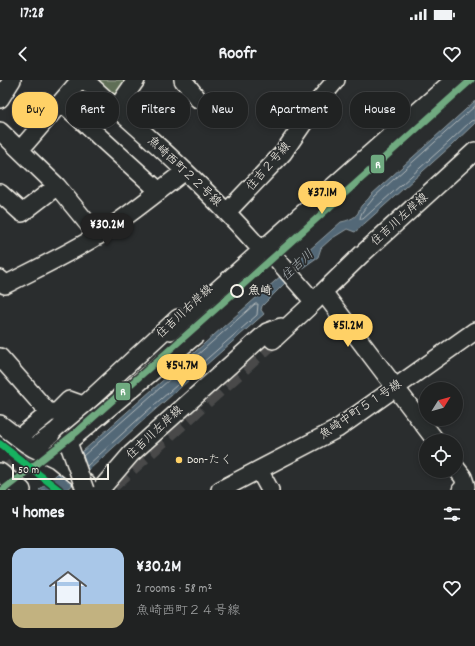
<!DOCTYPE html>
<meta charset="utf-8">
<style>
body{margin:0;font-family:Dekko,"Klee One",sans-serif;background:#2d2f2f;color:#f1f3f6;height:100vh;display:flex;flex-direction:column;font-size:15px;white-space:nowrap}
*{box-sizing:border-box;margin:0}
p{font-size:13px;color:#a2a4a5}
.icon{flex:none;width:22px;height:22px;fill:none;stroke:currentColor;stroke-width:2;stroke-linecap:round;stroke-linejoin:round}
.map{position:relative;height:410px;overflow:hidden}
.panel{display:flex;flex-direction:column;background:#202222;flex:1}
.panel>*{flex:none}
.guide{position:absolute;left:12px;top:12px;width:451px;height:36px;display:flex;gap:8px}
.needle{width:26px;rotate:53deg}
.buttons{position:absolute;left:419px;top:302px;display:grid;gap:8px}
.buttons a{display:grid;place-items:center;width:44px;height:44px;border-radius:50%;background:#202222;box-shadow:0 2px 6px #0003,0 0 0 1px #3d3f40;font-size:20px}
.scale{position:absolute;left:12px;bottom:10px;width:97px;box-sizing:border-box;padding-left:4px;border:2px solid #f4f1e8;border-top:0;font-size:11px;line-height:14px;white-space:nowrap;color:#f4f1e8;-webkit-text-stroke:3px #2a2d2e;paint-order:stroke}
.price{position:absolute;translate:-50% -34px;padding:0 9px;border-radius:14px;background:#ffd166;color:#111;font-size:13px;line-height:26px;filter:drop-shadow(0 1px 2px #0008)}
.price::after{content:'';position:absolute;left:50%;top:24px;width:12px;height:9px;margin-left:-6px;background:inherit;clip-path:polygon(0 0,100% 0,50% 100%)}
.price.current{background:#222;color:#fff}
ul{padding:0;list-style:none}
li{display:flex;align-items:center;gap:12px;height:100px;padding:0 12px}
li+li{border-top:1px solid #3d3f40}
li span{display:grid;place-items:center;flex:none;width:112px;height:80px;border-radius:12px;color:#555}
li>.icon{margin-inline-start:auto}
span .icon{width:48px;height:48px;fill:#fffc;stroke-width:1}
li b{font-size:17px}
h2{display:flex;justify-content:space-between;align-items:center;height:48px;padding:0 12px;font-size:17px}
.chip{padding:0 14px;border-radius:16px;background:#202222;box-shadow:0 2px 6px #0003,0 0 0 1px #3d3f40;font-size:14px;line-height:36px}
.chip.current{background:#ffd166;color:#111}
.status{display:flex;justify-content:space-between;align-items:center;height:28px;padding:0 20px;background:#202222;direction:ltr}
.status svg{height:11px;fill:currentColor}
header{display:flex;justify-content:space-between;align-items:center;height:52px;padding:0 12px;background:#202222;font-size:18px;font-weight:700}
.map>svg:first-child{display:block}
.green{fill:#5e6e56;stroke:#a9b09f}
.water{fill:#536877;stroke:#939fa4}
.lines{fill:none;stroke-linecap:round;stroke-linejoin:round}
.shore{stroke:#b4babb;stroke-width:1}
.minor-tunnel{stroke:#484a4a;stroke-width:17;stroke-dasharray:17 8;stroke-linecap:butt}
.minor-casing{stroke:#f4f1e8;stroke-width:20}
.minor{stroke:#2a2d2e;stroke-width:17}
.minor-bridge-casing{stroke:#f4f1e8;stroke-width:20;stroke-linecap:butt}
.minor-bridge{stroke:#2a2d2e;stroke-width:17}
.rail-1-casing{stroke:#2a2d2e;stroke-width:10}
.rail-2-casing{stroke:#2a2d2e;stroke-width:10}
.rail-1{stroke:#6faa80;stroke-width:7}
.rail-2{stroke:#13b361;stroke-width:7}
.stop-dot{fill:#2a2d2e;stroke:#f4f1e8;stroke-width:2}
.poi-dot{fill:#ffd166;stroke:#2a2d2e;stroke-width:1.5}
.labels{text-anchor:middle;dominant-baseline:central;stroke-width:3.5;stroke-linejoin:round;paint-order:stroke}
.street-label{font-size:12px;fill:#f4f1e8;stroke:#2a2d2e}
.stop-label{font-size:12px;font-weight:bold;fill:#f4f1e8;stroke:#2a2d2e;text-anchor:start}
.poi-label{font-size:12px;fill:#f4f1e8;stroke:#2a2d2e;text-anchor:start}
.water-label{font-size:13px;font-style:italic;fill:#acb3b5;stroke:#2a2d2e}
.line-badge{stroke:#2a2d2e;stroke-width:1.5}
.badge-label{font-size:11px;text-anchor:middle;font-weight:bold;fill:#fff}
</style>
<div class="status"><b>17:28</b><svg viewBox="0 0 49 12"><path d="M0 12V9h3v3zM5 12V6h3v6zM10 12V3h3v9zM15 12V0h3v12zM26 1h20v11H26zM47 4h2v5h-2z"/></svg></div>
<header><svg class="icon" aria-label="back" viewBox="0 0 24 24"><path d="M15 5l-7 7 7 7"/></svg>Roofr<svg class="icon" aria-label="heart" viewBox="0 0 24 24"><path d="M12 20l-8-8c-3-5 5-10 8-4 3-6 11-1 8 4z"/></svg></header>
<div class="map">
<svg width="475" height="410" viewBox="0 0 475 410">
<rect width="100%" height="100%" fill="#2a2d2e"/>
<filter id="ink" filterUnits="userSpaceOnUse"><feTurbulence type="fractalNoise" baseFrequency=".025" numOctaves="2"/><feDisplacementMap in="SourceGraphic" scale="8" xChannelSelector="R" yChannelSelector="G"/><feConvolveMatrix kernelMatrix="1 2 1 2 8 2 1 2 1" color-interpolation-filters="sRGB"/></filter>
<g filter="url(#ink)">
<path class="green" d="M92,0H131L117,23Z"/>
<path class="water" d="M475,21V43L452,65L355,152L347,149L331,159L321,168L318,177L295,193L290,187L341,142C346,141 354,139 358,133C359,130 360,127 362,125C366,121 368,120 371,115Z
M283,194L289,199L262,226L261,230L264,234L148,336L67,410H39Z"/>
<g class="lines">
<path class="shore" d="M475,26L374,117C369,126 361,129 360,139H363L449,62L471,41L475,40
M83,376L255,224H258L257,235L145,333L87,386"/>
<path class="minor-tunnel" d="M24,364L52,343
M0,397L48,361
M112,404L273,260"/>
<g class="minor-casing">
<path id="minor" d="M85,0C118,31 153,60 186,92C212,117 238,143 262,171
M183,0L198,19
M0,19L12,0
M61,22L159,111
M116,29L136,0
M0,51L57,106L98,156
M20,70L80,0
M0,113L22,133L57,106
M227,132L283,73L320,19L336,0
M266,167L314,222
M0,199L5,205C36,189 68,174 97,156C128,137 156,113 185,91
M323,212L436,361
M171,251C266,167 359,82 454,0
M273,260L314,222L323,212L361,175L475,71
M0,277L49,333
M0,344L25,363L33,368L56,379L87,404
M18,358L49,333L58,331L69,320L83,325
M33,368L56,351L178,238
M456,388L463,397L466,406L461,410
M259,390L270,410
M0,392L22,410
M100,410L131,374L267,252L281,247
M220,410L337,349L475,251"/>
</g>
<use href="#minor" class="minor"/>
<g class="minor-bridge-casing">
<path id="minor-bridge" d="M85,410L68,362L197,254"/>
</g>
<use href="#minor-bridge" class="minor-bridge"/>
<g class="rail-1-casing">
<path id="rail-1" d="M3,410L78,351L236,211L471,0"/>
</g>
<g class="rail-2-casing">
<path id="rail-2" d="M0,364L59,410"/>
</g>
<use href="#rail-1" class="rail-1"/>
<use href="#rail-2" class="rail-2"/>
</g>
</g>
<circle class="stop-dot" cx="237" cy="211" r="6"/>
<circle class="poi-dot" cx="179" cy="380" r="4"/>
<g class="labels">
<g class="street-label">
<text transform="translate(269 87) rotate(-49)">住吉２号線</text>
<text transform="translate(184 92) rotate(43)">魚崎西町２２号線</text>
<text transform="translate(400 140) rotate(-42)">住吉川左岸線</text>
<text transform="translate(185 232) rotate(-43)">住吉川右岸線</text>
<text transform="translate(361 330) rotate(-34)">魚崎中町５１号線</text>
<text transform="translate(155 353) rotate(-43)">住吉川左岸線</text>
</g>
<g class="stop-label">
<text x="248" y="211">魚崎</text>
</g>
<g class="poi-label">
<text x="187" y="380">Don-たく</text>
</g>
<g class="water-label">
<text transform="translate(298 186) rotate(-43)">住吉川</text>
</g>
</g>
<g class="line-badge">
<rect x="370" y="74" width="15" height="20" rx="4" fill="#6faa80"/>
<rect x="115" y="302" width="16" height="19" rx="4" fill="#6faa80"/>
</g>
<g class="badge-label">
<text x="378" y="88">R</text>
<text x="123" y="315">R</text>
</g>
</svg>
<div class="buttons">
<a><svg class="needle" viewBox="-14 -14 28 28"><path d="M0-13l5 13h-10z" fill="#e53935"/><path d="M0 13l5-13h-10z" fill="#a2a4a5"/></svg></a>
<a><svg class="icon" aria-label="locate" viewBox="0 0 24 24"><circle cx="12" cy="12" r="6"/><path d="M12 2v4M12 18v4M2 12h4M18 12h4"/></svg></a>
</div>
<div class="scale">50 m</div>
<b class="price" style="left:322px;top:135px">¥37.1M</b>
<b class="price current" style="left:107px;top:167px">¥30.2M</b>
<b class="price" style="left:348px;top:268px">¥51.2M</b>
<b class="price" style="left:182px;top:308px">¥54.7M</b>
<div class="guide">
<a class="chip current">Buy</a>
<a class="chip">Rent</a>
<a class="chip">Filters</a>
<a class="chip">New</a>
<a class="chip">Apartment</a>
<a class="chip">House</a>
</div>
</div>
<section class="panel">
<h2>4 homes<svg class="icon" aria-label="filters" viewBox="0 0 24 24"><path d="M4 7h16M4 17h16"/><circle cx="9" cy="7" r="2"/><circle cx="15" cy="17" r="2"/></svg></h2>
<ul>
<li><span style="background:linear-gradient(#a9c7e8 70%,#c2b280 0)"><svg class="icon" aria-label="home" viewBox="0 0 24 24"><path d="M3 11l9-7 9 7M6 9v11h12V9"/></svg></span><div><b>¥30.2M</b><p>2 rooms · 58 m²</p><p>魚崎西町２４号線</p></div><svg class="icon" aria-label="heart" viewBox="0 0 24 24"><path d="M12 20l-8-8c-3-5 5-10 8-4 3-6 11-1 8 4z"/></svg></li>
</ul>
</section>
